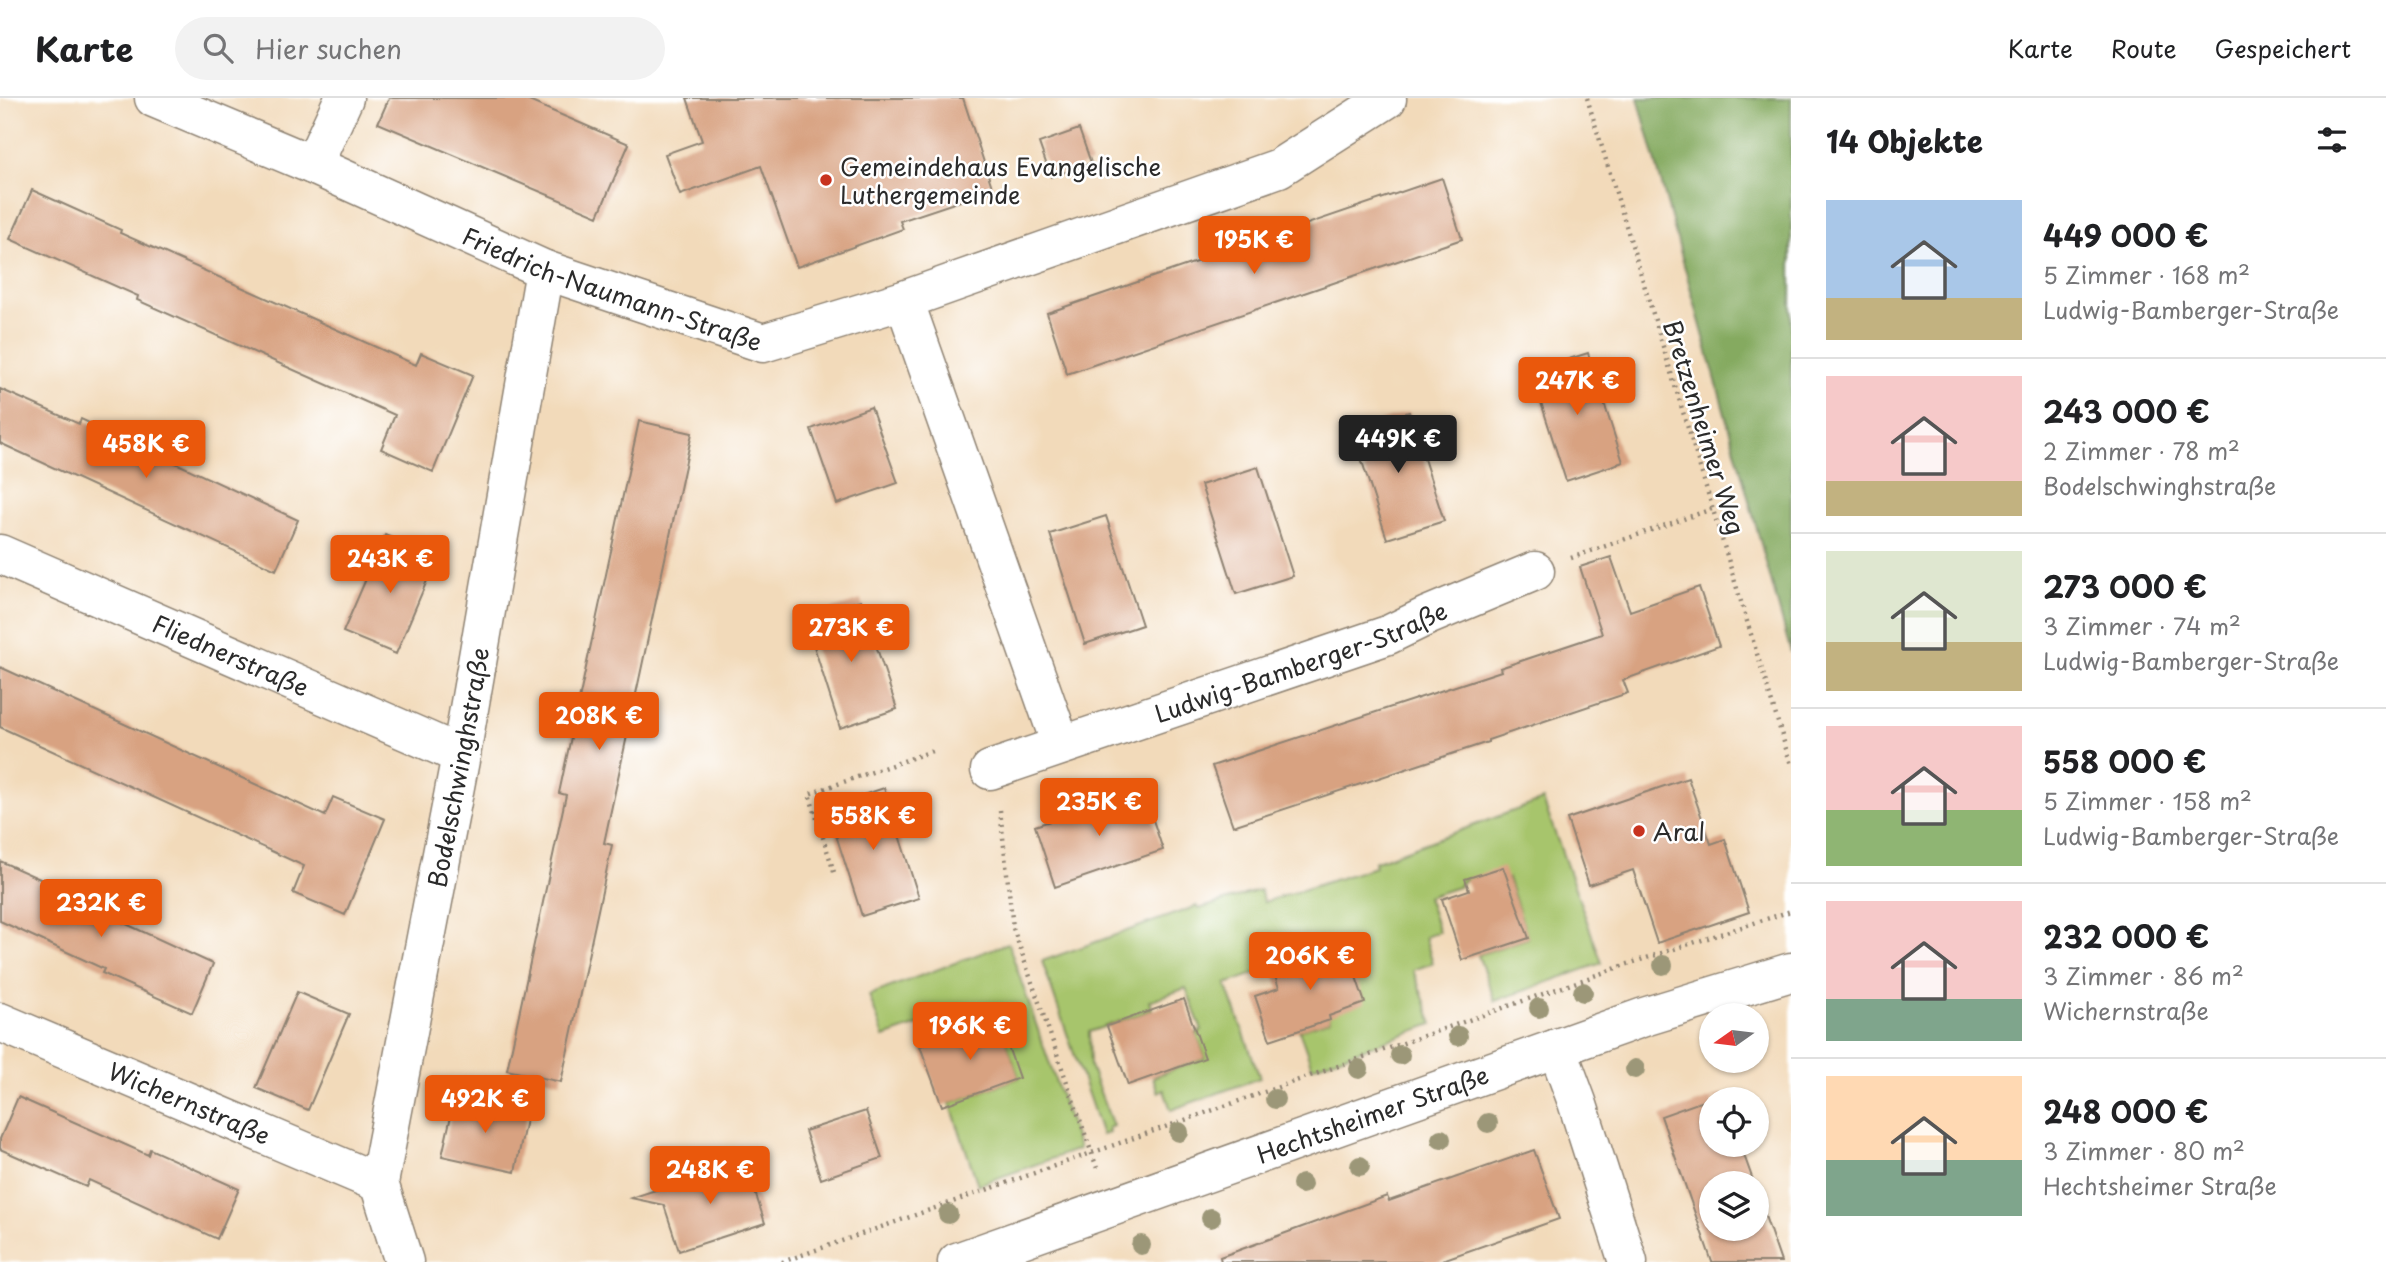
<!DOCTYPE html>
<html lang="de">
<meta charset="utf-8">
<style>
body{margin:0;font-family:"Playpen Sans",sans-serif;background:#f2f2f2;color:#202124;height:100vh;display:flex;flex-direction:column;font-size:26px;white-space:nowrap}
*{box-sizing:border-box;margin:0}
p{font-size:23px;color:#757577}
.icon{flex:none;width:38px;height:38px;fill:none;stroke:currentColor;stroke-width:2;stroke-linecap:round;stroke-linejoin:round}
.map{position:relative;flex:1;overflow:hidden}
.drawer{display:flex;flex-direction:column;background:#fff;width:595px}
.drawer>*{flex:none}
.needle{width:46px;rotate:256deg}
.controls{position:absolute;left:1699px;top:905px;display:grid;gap:14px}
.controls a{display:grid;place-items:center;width:70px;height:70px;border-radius:50%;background:#fff;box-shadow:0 2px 5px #0004;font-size:35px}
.price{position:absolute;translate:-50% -60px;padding:0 16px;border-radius:7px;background:#ea580c;color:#fff;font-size:23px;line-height:46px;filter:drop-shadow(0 2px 4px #0008)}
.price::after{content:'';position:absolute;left:50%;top:42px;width:21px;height:16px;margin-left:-10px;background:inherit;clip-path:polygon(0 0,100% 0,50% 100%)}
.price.on{background:#222;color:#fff}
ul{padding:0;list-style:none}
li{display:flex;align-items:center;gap:21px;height:175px;padding:0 35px}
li+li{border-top:2px solid #e0e0e0}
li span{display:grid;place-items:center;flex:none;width:196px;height:140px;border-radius:0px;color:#555}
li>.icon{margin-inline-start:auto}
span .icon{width:84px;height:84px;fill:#fffc;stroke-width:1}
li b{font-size:30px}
h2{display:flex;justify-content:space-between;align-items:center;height:84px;padding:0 35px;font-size:30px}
header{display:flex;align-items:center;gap:42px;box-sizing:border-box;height:98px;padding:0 35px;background:#fff;border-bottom:2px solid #e0e0e0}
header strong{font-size:33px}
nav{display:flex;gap:38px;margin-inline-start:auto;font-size:24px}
.search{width:490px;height:63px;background:#f2f2f2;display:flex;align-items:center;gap:18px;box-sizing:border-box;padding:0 24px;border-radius:38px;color:#757577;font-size:26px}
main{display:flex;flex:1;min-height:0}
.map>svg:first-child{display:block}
.green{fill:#a7c56c;stroke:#69784c;stroke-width:2}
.forest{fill:#85aa60;stroke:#586a46;stroke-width:2}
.building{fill:#d8a281}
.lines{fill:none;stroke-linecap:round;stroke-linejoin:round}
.minor-casing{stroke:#8e8272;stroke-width:41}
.path{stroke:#8e8272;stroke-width:4.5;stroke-dasharray:2 5;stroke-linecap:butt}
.minor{stroke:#fff;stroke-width:38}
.tree{fill:#9c9778}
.poi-dot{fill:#c8321e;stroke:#fff;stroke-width:2.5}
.labels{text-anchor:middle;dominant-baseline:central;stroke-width:5;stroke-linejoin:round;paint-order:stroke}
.poi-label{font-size:24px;fill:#2b2b2b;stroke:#fff;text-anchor:start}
.street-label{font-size:24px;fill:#2b2b2b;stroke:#fff}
</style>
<header>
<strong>Karte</strong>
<div class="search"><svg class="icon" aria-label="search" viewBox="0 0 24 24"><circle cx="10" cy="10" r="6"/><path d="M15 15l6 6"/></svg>Hier suchen</div>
<nav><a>Karte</a><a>Route</a><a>Gespeichert</a></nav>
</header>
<main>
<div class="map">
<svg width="1791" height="1164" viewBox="0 0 1791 1164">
<rect width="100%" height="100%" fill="#fff"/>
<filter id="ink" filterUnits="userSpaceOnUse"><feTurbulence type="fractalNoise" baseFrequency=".0143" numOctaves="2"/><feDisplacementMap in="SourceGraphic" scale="14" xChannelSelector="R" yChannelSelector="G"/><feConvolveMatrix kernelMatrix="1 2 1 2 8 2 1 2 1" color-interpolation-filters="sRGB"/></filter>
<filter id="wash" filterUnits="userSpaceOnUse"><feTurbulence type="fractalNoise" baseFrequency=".00686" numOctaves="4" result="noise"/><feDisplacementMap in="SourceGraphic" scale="28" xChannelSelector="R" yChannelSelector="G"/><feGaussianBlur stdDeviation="1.57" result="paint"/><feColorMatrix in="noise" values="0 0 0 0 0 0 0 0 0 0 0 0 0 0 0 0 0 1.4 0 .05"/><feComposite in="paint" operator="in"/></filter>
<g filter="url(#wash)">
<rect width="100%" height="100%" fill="#f2daba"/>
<path class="green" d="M1543,702L1602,865L1495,903L1478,857L1528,840L1508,780L1465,781L1458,789L1427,799L1439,834L1425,839L1433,865L1413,872L1433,926L1312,969L1299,932L1330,922L1329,918L1344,844L1324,851L1320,840L1286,852L1290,863L1226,886L1260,980L1171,1012L1164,992L1158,994L1153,979L1205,960L1196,935L1202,933L1186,890L1149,903L1152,912L1089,934L1090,968L1113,1028L1108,1030L1109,1035L1102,1037L1042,863L1197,808L1199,811L1260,792L1264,804L1375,769L1374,764Z
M1008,845L1079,1051L978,1087L950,1005L1019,980L998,921L984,925L978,906L884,939L869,897Z"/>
<path class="forest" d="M1638,0H1791V555Z"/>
<g id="blocks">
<path class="building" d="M389,0H522L629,46L598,118L378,25Z
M687,0H963L993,92L900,123L903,131L797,169L761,68L680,97L665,56L702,43Z
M1079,31L1091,65L1051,79L1039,45Z
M1442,80L1462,141L1067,276L1047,215Z
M32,92L121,132L120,135L416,267L421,255L473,277L433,374L381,351L395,317L137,202L138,198L10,141Z
M1588,255L1623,364L1566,383L1531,273Z
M0,291L79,326L81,321L298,422L276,472L0,345Z
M871,309L898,385L837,406L811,331Z
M1409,314L1444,423L1387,441L1352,332Z
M639,323L692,335L604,745L612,747L561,984L507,972L566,697L559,695Z
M1258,369L1293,478L1236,496L1201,387Z
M1106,418L1142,527L1085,546L1050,436Z
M385,437L437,459L396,556L343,534Z
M1611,459L1630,513L1699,489L1719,548L1623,582L1628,595L1488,642V644L1233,728L1212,668L1501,573L1500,570L1602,536L1580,469Z
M861,502L897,611L840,630L805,520Z
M0,569L325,718L333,699L385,721L345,817L293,795L304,768L0,629Z
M1688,680L1711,746L1725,741L1749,814L1657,845L1633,772L1589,787L1567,721Z
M884,690L919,800L862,818L827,709Z
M1143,692L1163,752L1055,789L1035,728Z
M0,763L91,804L89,809L213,866L192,915L102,875L104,871L0,823Z
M1503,769L1529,840L1462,862L1442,801L1469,792L1465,781Z
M1344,844L1365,905L1329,918L1330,922L1270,942L1255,898L1279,890L1272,869Z
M297,894L349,916L308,1012L256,990Z
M1184,901L1205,960L1128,987L1107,928Z
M998,920L1019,980L942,1008L920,948Z
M1723,996L1725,1001H1712V1046H1740L1754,1085H1712V1130H1757V1095L1781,1164H1712L1661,1018Z
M18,999L148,1057L150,1051L239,1091L217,1141L89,1082L86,1089L0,1051V1041Z
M455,1000L527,1017L515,1074L442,1058Z
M866,1013L882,1060L821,1081L805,1033Z
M1534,1052L1559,1121L1437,1164H1221L1220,1159L1387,1098L1389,1103Z
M745,1063L765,1125L679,1153L664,1107L631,1100Z"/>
</g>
</g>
<g filter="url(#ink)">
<use href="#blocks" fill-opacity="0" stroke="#8e8272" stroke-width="2"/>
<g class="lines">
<g class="minor-casing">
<g id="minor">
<path id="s1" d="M154,0L313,67L545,172L763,245L904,202L1279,70L1387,1"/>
<path d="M313,67L344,0"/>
<path d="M904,202L1061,647"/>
<path id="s2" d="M0,456L461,657"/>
<path id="s3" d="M990,672L1388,537L1427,518L1535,473"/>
<path id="s4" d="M0,924L379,1085"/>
<path d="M1557,950L1577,1004L1628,1164"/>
<path id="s5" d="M404,1164L379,1085L461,657L545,172"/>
<path id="s6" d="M957,1164L1644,919L1791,874"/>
</g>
</g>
<path class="path" d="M1587,0L1791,667
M1571,460L1712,411
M1000,712L1013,830L1098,1073
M834,774L809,696L932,653
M782,1164L1625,867L1791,813"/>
<use href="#minor" class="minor"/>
</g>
<g class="tree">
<circle cx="1663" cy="867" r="10"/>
<circle cx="1583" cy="894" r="10"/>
<circle cx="1539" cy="910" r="10"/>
<circle cx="1458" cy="938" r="10"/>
<circle cx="1400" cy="957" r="10"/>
<circle cx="1359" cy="971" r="10"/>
<circle cx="1635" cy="971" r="10"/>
<circle cx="1275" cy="1001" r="10"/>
<circle cx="1488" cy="1025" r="10"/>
<circle cx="1179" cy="1034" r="10"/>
<circle cx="1441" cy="1041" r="10"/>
<circle cx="1360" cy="1068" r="10"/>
<circle cx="1302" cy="1086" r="10"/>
<circle cx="948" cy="1116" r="10"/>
<circle cx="1211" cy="1120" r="10"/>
<circle cx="1141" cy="1147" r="10"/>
</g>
</g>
<g class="poi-dot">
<circle cx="826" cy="82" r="7"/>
<circle cx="1639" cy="733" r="7"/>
</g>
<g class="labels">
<g class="poi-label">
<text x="840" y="68">Gemeindehaus Evangelische<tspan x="840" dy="28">Luthergemeinde</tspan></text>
<text x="1653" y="733">Aral</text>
</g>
<g class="street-label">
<text stroke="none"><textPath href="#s1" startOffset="497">Friedrich-Naumann-Straße</textPath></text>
<text transform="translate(1705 329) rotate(73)">Bretzenheimer Weg</text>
<text stroke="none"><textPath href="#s2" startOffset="252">Fliednerstraße</textPath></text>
<text stroke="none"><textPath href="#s3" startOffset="329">Ludwig-Bamberger-Straße</textPath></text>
<text stroke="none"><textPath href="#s5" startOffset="506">Bodelschwinghstraße</textPath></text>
<text stroke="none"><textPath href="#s4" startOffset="206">Wichernstraße</textPath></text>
<text stroke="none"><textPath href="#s6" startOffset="441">Hechtsheimer Straße</textPath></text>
</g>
</g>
</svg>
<div class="controls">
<a><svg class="needle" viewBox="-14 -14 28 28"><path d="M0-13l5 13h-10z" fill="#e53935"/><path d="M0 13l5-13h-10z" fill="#757577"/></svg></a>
<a><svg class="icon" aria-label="locate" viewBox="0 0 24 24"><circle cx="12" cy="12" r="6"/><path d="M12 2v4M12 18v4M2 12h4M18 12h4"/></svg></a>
<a><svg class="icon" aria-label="layers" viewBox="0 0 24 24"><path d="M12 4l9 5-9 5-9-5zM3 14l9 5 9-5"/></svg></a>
</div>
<b class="price" style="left:1254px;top:178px">195K €</b>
<b class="price" style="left:1577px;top:319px">247K €</b>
<b class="price on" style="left:1398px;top:377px">449K €</b>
<b class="price" style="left:146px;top:382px">458K €</b>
<b class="price" style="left:390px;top:497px">243K €</b>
<b class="price" style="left:851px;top:566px">273K €</b>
<b class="price" style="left:599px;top:654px">208K €</b>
<b class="price" style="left:1099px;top:740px">235K €</b>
<b class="price" style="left:873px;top:754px">558K €</b>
<b class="price" style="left:101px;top:841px">232K €</b>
<b class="price" style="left:1310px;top:894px">206K €</b>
<b class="price" style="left:970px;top:964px">196K €</b>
<b class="price" style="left:485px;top:1037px">492K €</b>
<b class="price" style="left:710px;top:1108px">248K €</b>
</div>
<section class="drawer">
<h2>14 Objekte<svg class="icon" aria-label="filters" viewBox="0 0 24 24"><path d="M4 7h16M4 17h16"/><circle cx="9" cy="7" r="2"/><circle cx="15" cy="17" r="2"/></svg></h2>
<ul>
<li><span style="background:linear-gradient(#a9c7e8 70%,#c2b280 0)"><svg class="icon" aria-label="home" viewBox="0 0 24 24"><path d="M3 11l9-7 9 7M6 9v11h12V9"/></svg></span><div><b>449 000 €</b><p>5 Zimmer · 168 m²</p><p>Ludwig-Bamberger-Straße</p></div></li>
<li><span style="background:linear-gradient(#f6c9c9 75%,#c2b280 0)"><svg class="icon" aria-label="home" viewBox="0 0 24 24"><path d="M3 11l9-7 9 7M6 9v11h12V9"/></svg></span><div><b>243 000 €</b><p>2 Zimmer · 78 m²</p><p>Bodelschwinghstraße</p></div></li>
<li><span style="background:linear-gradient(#dfe7d0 65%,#c2b280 0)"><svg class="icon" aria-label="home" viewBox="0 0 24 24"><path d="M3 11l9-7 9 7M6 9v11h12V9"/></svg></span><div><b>273 000 €</b><p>3 Zimmer · 74 m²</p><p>Ludwig-Bamberger-Straße</p></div></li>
<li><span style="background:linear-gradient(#f6c9c9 60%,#8fb573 0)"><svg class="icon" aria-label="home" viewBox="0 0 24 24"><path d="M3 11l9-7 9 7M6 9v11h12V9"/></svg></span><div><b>558 000 €</b><p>5 Zimmer · 158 m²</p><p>Ludwig-Bamberger-Straße</p></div></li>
<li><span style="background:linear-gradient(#f6c9c9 70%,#7fa58c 0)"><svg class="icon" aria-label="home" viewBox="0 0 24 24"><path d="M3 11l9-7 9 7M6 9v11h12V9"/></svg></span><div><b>232 000 €</b><p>3 Zimmer · 86 m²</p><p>Wichernstraße</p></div></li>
<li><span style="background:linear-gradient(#ffd9b3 60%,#7fa58c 0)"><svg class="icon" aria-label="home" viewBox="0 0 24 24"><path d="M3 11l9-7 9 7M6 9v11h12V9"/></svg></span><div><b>248 000 €</b><p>3 Zimmer · 80 m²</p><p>Hechtsheimer Straße</p></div></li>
</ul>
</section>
</main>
